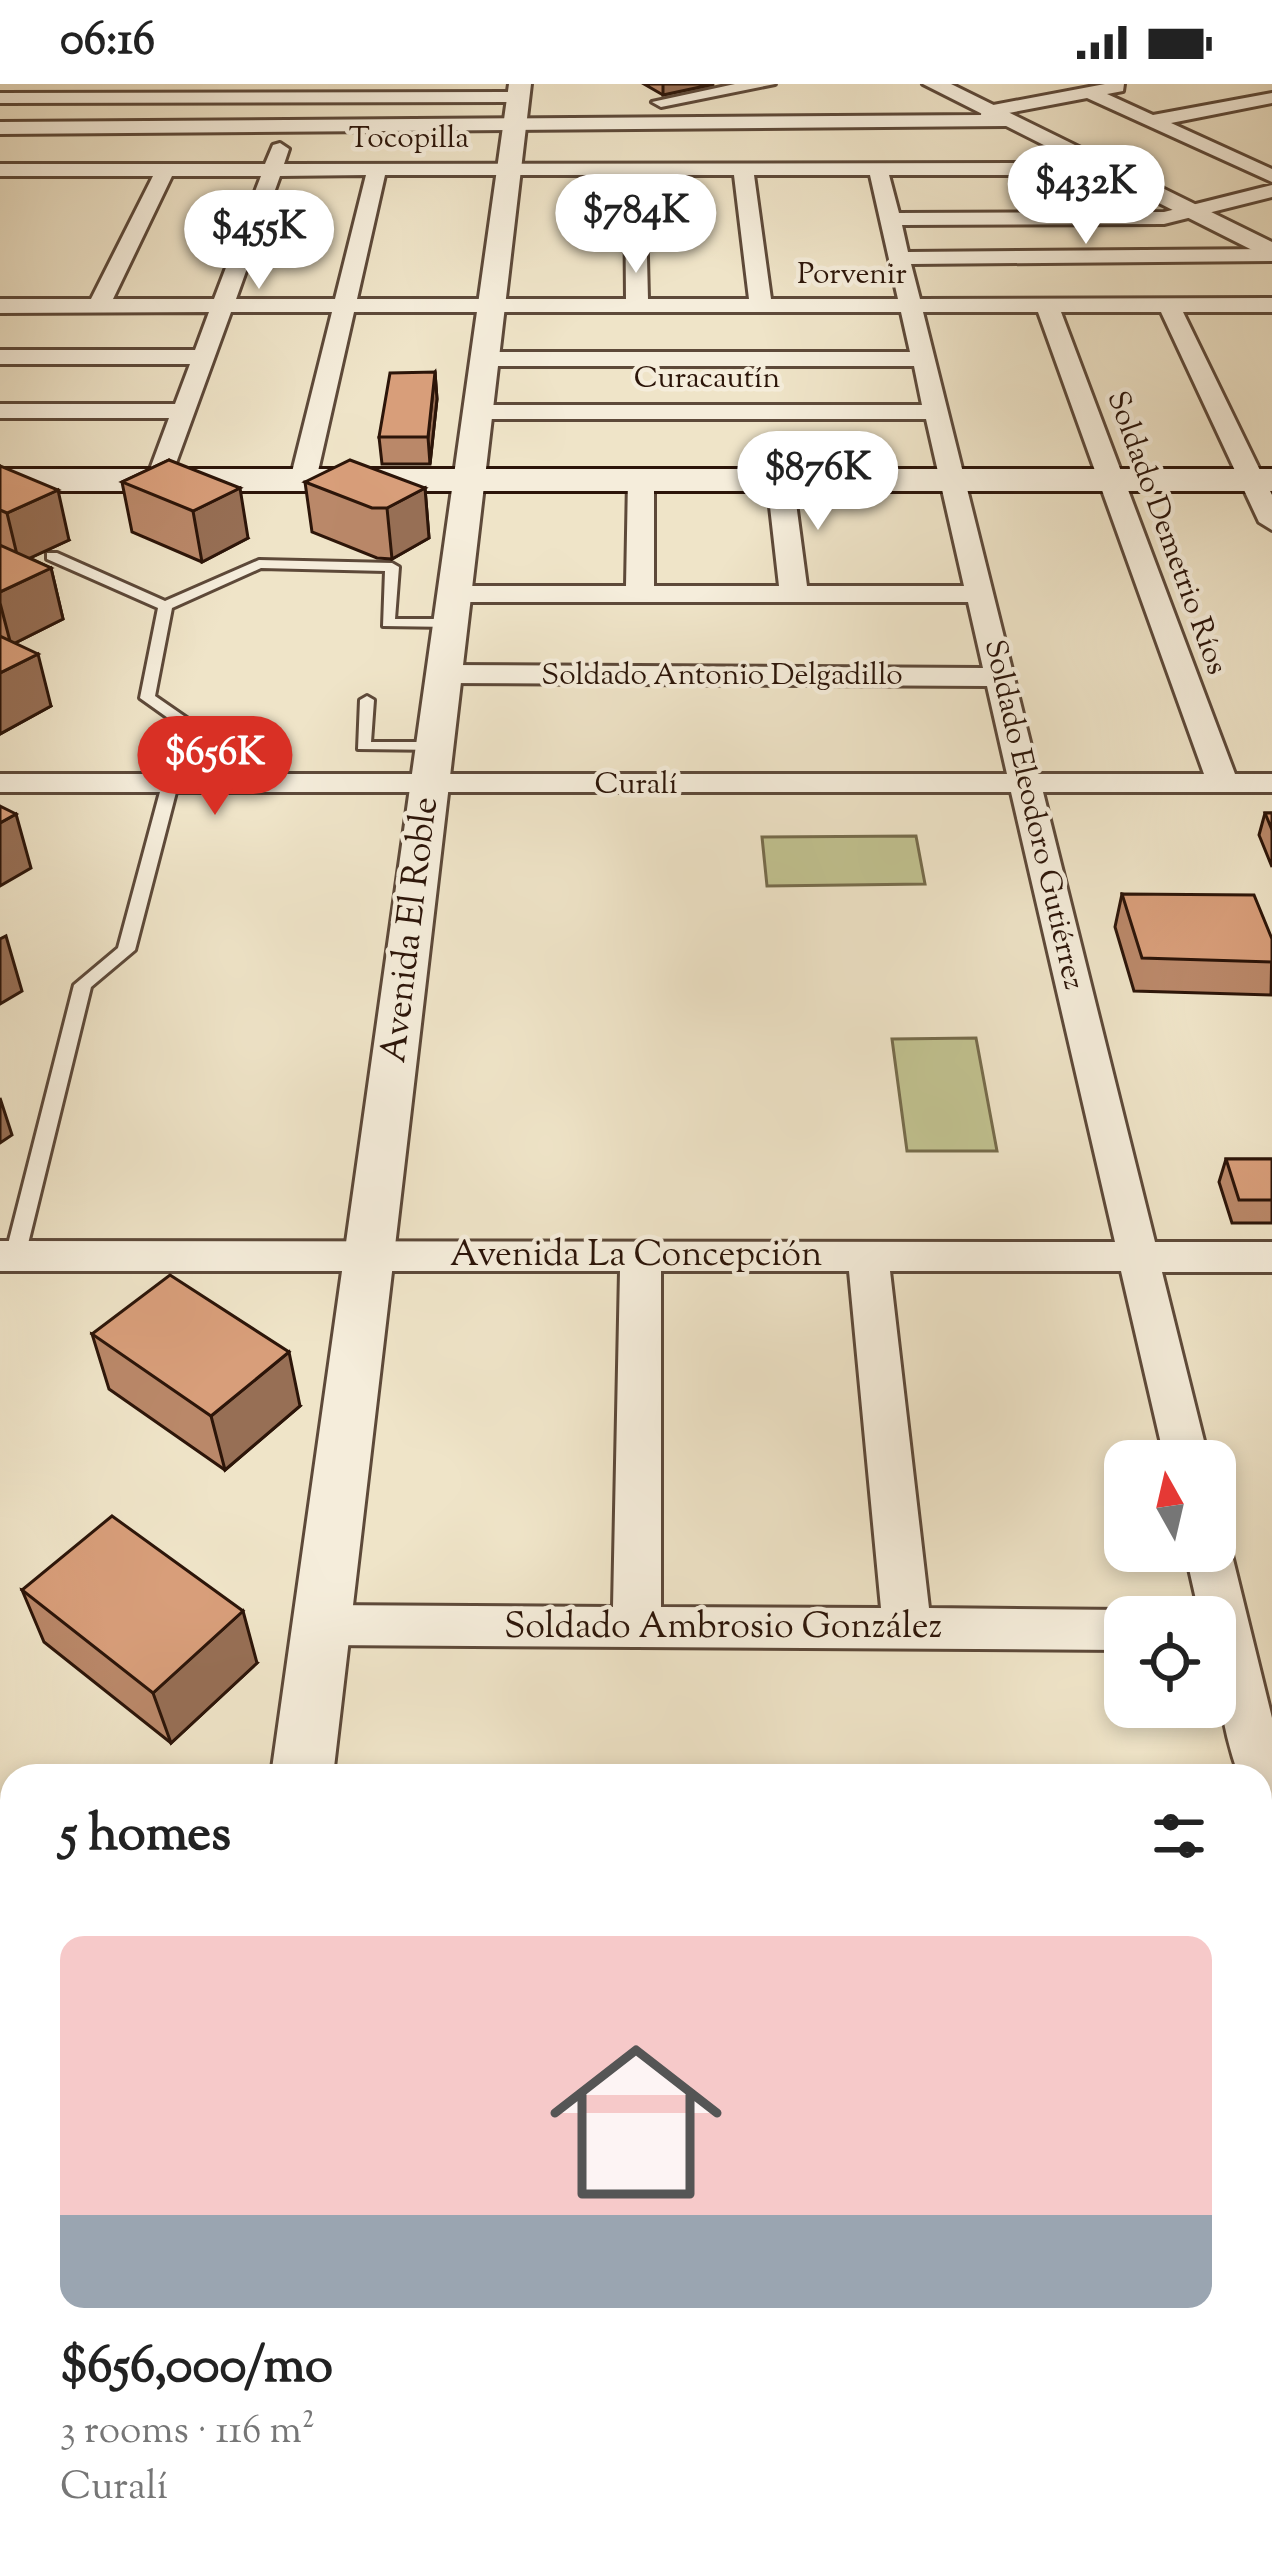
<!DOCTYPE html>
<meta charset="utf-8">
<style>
body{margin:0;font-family:"Sorts Mill Goudy",serif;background:#f6f6f6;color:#222;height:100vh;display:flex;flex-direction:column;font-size:45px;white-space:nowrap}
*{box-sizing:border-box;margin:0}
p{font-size:39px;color:#767676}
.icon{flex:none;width:66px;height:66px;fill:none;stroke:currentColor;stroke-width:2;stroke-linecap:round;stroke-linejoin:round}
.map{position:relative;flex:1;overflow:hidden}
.drawer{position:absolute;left:0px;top:1680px;width:1272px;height:807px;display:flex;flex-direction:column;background:#fff;border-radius:36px 36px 0 0;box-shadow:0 6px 18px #0003}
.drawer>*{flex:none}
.needle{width:78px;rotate:352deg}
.controls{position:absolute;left:1104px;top:1356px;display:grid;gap:24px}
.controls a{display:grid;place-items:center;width:132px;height:132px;border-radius:24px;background:#fff;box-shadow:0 6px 18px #0003;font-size:60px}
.price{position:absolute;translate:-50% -102px;padding:0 27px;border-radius:42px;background:#fff;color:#222;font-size:39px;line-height:78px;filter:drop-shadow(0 3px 6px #0008)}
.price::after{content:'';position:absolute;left:50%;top:72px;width:36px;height:27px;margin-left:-18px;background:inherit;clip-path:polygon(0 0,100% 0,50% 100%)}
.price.active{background:#d93025;color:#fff}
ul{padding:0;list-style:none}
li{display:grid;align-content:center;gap:24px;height:636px;padding:0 60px}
li span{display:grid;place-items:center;height:372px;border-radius:24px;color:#555}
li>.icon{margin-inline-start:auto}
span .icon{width:216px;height:216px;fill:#fffc;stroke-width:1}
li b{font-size:51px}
h2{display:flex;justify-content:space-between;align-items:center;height:144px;padding:0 60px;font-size:51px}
.status{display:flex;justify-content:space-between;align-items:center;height:84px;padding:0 60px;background:#fff;direction:ltr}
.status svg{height:33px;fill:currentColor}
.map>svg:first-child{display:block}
.green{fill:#c1c290;stroke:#766c4c;stroke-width:3}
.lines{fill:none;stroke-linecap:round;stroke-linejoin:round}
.service-casing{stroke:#5d4939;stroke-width:6}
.minor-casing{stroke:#5d4939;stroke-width:6}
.tertiary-casing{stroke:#5d4939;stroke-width:6}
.secondary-casing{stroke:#2c1509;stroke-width:6}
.service{fill:#f5eddb;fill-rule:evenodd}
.minor{fill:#f5eddb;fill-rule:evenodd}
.tertiary{fill:#f5eddb;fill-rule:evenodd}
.secondary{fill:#f5eddb;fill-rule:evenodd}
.wall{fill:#ba8869;stroke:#2c1509;stroke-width:3}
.shaded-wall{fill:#976f55;stroke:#2c1509;stroke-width:3}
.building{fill:#d89e7a;stroke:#2c1509;stroke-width:3}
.labels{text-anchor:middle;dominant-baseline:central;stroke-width:9;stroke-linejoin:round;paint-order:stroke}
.far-street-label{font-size:30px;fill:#2c1509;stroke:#f5eddb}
.street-label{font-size:36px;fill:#2c1509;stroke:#f5eddb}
</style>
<div class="status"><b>06:16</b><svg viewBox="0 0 49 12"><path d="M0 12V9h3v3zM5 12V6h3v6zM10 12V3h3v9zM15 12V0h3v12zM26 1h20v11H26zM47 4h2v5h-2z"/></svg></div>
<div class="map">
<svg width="1272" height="2486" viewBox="0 0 1272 2486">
<rect width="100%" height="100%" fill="#efe4c8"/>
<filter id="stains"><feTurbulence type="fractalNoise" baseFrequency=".00167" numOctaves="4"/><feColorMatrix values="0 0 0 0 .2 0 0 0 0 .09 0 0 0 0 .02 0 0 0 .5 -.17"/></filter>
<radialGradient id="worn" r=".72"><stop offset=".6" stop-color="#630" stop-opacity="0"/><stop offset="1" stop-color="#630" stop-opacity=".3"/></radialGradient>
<path class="green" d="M916,752L925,800L767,802L762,753Z
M976,954L997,1067H907L892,955Z"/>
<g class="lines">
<g class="service-casing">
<path id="service" d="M47,469H57L165,517L259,476L392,479L399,483L395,535H451L458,539L451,543L383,542L385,487L261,484L172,524L155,612L194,639L135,866L91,903L25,1172L15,1179L5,1172L74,901L118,864L178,641L140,614L158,524L47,475Z
M367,612L374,616L371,658H435L443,663L440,666L358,665L360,616Z"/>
</g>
<g class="minor-casing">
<path id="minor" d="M735,0H775L661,23L652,18Z
M1105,0H1124L1123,7L1107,10L1153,31L1272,9V19L1171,39L1272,85V98L1087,14L998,31L1015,36L1006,42L0,50V38L981,31L982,23L988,22Z
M0,9L519,8L528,13L519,18L0,19Z
M280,59L289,65L284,80L1106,79L1116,85L1106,91H889L899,129L1164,128L1272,101V113L1164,140L902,141L908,168L1272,165V177L911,180L920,215L1272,214V228H1183L1272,411V446L1259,438L1161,228H1061L1235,690H1272V708H1043L1155,1158H1272V1188H1162L1209,1377H1165L1121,1187H890L929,1524L1125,1526L1143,1533H1125V1566L322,1561L305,1555L298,1541L305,1527L322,1521L613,1523L620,1187H0V1157L1115,1158L1011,708H0V690H1007L987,602L444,599L429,590L444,581L983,584L968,518H455L441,510L455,502H626L628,396L641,388L654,396V502H779L767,396L780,388L793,396L807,502H964L926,335H478L466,328L478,321H922L914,282H485L473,275L485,268H910L901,228H354L316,396L303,404L290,396L332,228H231L168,401H150L146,396L169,334H0V320H175L190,280H0V266H195L209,228L0,229V215H91L153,92H0V80H265L273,61ZM366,91L335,215H236L280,92ZM385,91H625L626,215H357ZM645,91H734L749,215H648ZM754,91H870L898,215H771ZM172,92H261L214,215H113ZM923,228H1038L1204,690H1038ZM661,1187H849L881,1524L661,1523Z
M1215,1450L1224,1454L1231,1467L1272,1634V1737L1260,1733V1692H1239C1220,1639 1215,1589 1215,1533H1200L1185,1467H1215Z
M1260,1767H1272V1817H1260Z
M438,2475H504V2486H438Z
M895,2475H961L963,2486H897Z"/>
</g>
<g class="tertiary-casing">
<path id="tertiary" d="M509,0H531L333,1692H271Z
M923,0H951L1272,158V176Z
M0,2088H12V2160H0Z
M1260,2184H1272V2258H1260Z
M113,2475H193L190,2486H110Z"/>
</g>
<g class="secondary-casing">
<path id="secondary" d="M0,385H1272V407H0Z"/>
</g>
<use href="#service" class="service"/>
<use href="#minor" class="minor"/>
<use href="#tertiary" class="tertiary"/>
<use href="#secondary" class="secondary"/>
</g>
<path class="wall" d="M644,0H714L663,11Z
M435,288L437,315L430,380H382L379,353Z
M169,376L248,454L202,478L132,448L122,398Z
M0,382L69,456L30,474L51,484L63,535L15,559L51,622L0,650Z
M305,398L425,404L429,454L392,475L377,474L312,448Z
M1265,729H1272V783L1259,751Z
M1122,810L1272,855L1271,911L1134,907L1115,843Z
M1226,1075H1272V1139H1232L1219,1098Z
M92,1250L300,1322L225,1386L109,1305Z
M22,1506L257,1579L171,1659L44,1558Z
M12,1780V1923L0,1912V1791Z"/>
<path class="shaded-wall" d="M663,0H714L663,11Z
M435,288L437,315L430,380L428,353Z
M240,404L248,454L202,478L193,427Z
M425,404L429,454L392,475L387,424Z
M58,406L69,456L19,479L7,429Z
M51,484L63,535L11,561L0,519V508Z
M38,570L51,622L0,650V589Z
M16,730L31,784L0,802V739Z
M6,852L22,907L0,920V855Z
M0,1014L12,1051L0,1059Z
M289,1268L300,1322L225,1386L211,1332Z
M243,1527L257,1579L171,1659L153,1609Z"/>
<path class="building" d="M435,288L428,353H379L390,289Z
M169,376L240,404L193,427L122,398Z
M350,376L425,404L387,424H372L305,398Z
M0,382L58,406L7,429L0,426Z
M0,461L51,484L0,508Z
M0,552L38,570L0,589Z
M0,722L16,730L0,739Z
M1265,729H1272V746Z
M1122,810L1254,811L1272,855V878L1142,874Z
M1226,1075H1272V1116H1239Z
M170,1191L289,1268L211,1332L92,1250Z
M112,1432L243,1527L153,1609L22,1506Z
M12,1780V1903L0,1892V1791Z"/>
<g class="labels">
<g class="far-street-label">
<text x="409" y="55">Tocopilla</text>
<text x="852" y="191">Porvenir</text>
<text x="707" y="295">Curacautín</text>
<text transform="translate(1166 449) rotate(70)">Soldado Demetrio Ríos</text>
<text x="722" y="592">Soldado Antonio Delgadillo</text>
<text x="636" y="701">Curalí</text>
<text transform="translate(1033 731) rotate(77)">Soldado Eleodoro Gutiérrez</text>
</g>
<g class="street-label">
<text transform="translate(411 846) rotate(-83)">Avenida El Roble</text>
<text x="636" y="1172">Avenida La Concepción</text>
<text x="723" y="1544">Soldado Ambrosio González</text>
</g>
</g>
<rect width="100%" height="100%" filter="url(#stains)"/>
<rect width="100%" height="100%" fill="url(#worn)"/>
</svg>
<div class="controls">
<a><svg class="needle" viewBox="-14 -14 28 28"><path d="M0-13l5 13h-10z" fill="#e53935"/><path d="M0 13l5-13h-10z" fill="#767676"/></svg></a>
<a><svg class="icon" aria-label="locate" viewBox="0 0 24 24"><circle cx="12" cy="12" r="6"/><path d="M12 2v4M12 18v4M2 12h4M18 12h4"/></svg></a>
</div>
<b class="price" style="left:1086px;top:163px">$432K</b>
<b class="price" style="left:636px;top:192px">$784K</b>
<b class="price" style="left:259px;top:208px">$455K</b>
<b class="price" style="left:818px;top:449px">$876K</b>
<b class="price active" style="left:215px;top:734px">$656K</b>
<section class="drawer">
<h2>5 homes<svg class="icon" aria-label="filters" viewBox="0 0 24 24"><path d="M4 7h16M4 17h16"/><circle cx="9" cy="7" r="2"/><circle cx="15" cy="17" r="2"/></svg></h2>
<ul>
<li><span style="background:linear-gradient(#f6c9c9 75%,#9aa5b1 0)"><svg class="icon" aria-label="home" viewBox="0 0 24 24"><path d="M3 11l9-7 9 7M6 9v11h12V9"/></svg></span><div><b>$656,000/mo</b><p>3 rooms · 116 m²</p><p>Curalí</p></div></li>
</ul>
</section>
</div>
